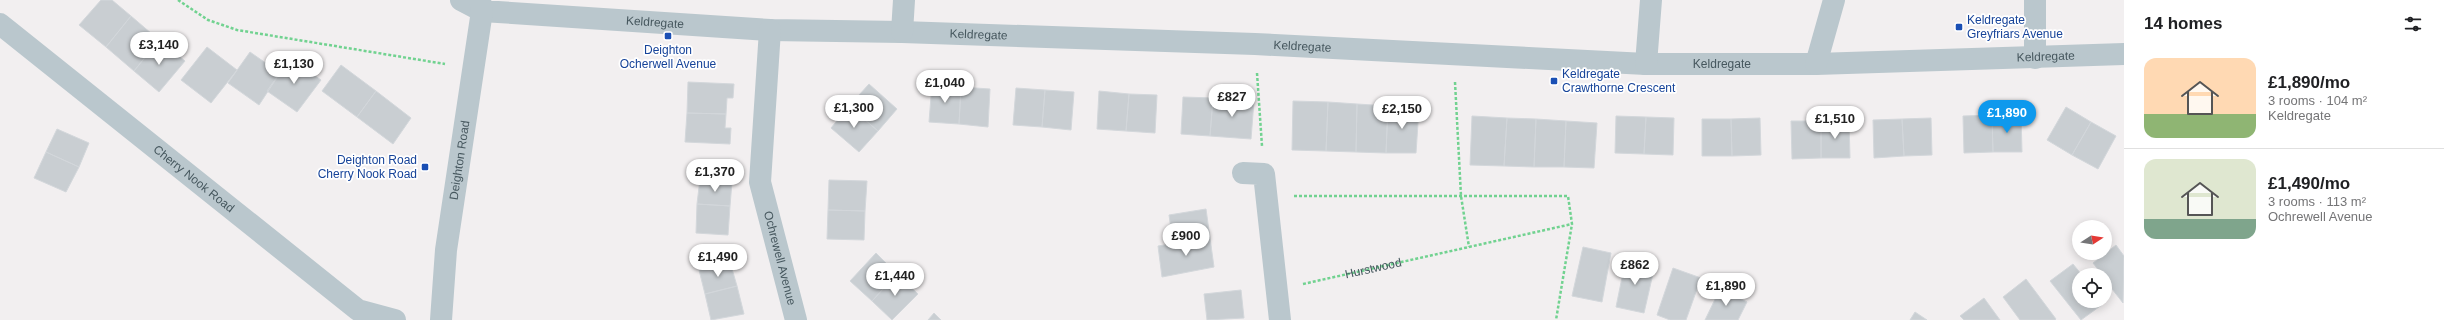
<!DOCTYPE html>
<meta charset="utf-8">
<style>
body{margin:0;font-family:Arial,sans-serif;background:#f2f2f2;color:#202124;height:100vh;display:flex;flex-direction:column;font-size:15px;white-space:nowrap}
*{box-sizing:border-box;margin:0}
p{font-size:13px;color:#757577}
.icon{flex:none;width:22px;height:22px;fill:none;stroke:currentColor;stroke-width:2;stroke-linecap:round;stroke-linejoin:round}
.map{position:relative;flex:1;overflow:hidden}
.details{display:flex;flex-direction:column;background:#fff;width:320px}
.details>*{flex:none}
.needle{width:26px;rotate:78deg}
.controls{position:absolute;left:2072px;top:220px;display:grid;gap:8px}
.controls a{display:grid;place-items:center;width:40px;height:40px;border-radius:50%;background:#fff;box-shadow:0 2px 10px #0003;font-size:20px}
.price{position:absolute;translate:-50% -34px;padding:0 9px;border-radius:14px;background:#fff;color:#222;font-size:13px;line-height:26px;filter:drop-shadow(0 1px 2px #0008)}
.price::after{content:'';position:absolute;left:50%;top:24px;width:12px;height:9px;margin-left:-6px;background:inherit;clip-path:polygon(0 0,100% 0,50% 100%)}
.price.on{background:#0e99ed;color:#fff}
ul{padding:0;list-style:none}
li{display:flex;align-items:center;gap:12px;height:100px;padding:0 20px}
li+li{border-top:1px solid #e0e0e0}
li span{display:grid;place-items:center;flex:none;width:112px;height:80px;border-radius:12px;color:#555}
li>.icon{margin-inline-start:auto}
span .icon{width:48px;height:48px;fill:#fffc;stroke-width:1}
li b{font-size:17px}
h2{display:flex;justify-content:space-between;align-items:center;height:48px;padding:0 20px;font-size:17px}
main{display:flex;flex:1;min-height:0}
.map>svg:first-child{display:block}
.building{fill:#c9ced2;stroke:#d3d7db}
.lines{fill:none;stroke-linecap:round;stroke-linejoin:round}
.path{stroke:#71d290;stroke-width:2.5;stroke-dasharray:3 2;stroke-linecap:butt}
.minor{stroke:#bac7cd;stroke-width:22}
.transit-dot{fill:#1a4fb4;stroke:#fff;stroke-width:1.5}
.labels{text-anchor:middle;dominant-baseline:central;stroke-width:3.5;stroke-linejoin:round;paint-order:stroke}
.transit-label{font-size:12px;fill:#164399;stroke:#fff;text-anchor:start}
.street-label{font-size:12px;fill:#46575e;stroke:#fff}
</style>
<main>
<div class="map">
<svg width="2124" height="320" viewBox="0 0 2124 320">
<rect width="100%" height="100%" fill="#f2eff0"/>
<path class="building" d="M101,0H112L131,16L106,47L79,25Z
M131,16L159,40L134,71L106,47Z
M159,40L185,61L159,92L134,71Z
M207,47L237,70L211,103L181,80Z
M250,52L280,73L259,105L228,83Z
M290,58L321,80L297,112L267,91Z
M341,65L376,91L357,117L322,91Z
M688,82L734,84L733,98H727L726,114L687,113Z
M869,84L897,109L878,131L849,106Z
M932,84L961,87L959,124L929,122Z
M961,87L990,89L988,127L959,124Z
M1016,88L1045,90L1042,127L1013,125Z
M1045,90L1074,92L1071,130L1042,127Z
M376,91L411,118L393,144L357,117Z
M1099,91L1129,94L1126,131L1097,129Z
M1129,94L1157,95L1155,133L1126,131Z
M1183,97L1213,98L1210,136L1181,134Z
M1213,98L1254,101L1251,139L1210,136Z
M1293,101L1328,102L1326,151L1292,150Z
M1328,102L1357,104L1356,152L1326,151Z
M1357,104L1388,106L1386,153L1356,152Z
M849,106L878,131L859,152L831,128Z
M1388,106L1419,108L1416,153H1386Z
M2066,107L2091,122L2072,155L2047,140Z
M687,113L726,114L725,128H731L730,144L685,142Z
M1992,115H2021L2022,152H1993Z
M1992,115L1993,152L1964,153L1963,116Z
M1472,116L1507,118L1504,166L1470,165Z
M1616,116L1646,117L1644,154L1615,153Z
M1646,117L1674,118L1673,155L1644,154Z
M1507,118L1536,119L1534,167L1504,166Z
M1760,118L1761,155L1732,156L1731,119Z
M1931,118L1932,155L1904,156L1902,119Z
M1536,119L1566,121L1564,167H1534Z
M1702,119H1731L1732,156H1702Z
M1902,119L1904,156L1874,158L1873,120Z
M1566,121L1597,123L1594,168L1564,167Z
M1791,121H1821V158L1792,159Z
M1821,121H1849L1850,158H1821Z
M2091,122L2116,136L2098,169L2072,155Z
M57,129L89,143L79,167L46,152Z
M46,152L79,167L66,192L34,178Z
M700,179L732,182L730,206L697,204Z
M829,180L867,181L865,211L828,210Z
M697,204L730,206L728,235L696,233Z
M1206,209L1210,238L1173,243L1169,215Z
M828,210L865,211L864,240L827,239Z
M1210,238L1214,267L1162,277L1158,246Z
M2116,245L2124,256L2123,303L2105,280V275H2102L2093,263Z
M1583,247L1611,253L1602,302L1572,296Z
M876,253L897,274L872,301L850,281Z
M1626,258L1655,265L1644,313L1616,307Z
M730,262L737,286L705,294L699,270Z
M2073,264L2082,275H2079V301H2101L2103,304L2081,320L2050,281Z
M1673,268L1701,278L1686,320H1670L1657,315Z
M897,274L918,294L892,320L872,301Z
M2026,279L2056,319L2055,320H2020L2003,297Z
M737,286L744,314L711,320L705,294Z
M1720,289L1747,302L1738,320H1705Z
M1241,290L1244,318L1207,320L1204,294Z
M1984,298L2000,320H1964L1960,316Z
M1915,312L1927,320H1910Z
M934,313L941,320H928Z"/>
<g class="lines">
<g class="path">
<path d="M178,0L208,20L237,30L445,64"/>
<path d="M1257,73L1262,146"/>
<path d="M1455,82L1461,196L1469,247"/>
<path d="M1294,196H1568L1572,224L1556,320"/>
<path id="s1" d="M1303,284L1572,224"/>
</g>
<g class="minor">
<path id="s2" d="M461,0L482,11L770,30L902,32L1255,44L1646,64H1816L2124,54"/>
<path d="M2035,0V58"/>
<path id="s3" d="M0,24L358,310L395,320"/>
<path id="s4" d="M770,30L760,182L796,320"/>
<path d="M902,32L904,0"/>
<path d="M1646,64L1651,0"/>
<path d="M1816,64L1834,0"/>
<path d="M1243,173L1264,174L1280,320"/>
<path id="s5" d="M441,320L446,250L482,11L480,0"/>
</g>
</g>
<g class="transit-dot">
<rect x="1955" y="23" width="8" height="8" rx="2"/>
<rect x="664" y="32" width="8" height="8" rx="2"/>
<rect x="1550" y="77" width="8" height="8" rx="2"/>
<rect x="421" y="163" width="8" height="8" rx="2"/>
</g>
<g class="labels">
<g class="transit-label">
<text x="1967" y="20">Keldregate<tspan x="1967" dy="14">Greyfriars Avenue</tspan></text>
<text x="668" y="50" text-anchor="middle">Deighton<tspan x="668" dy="14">Ocherwell Avenue</tspan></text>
<text x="1562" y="74">Keldregate<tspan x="1562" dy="14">Crawthorne Crescent</tspan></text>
<text x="417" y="160" text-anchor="end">Deighton Road<tspan x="417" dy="14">Cherry Nook Road</tspan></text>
</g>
<g class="street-label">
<text stroke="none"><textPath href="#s2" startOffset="197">Keldregate</textPath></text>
<text stroke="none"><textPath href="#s2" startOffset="521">Keldregate</textPath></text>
<text stroke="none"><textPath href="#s2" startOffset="845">Keldregate</textPath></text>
<text stroke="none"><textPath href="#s2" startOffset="1589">Keldregate</textPath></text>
<text stroke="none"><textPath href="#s2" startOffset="1265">Keldregate</textPath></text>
<text stroke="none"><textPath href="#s5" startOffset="161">Deighton Road</textPath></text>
<text stroke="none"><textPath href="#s3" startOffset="248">Cherry Nook Road</textPath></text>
<text stroke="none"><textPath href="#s4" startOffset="231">Ochrewell Avenue</textPath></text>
<text stroke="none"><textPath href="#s1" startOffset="72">Hurstwood</textPath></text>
</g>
</g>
</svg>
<div class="controls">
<a><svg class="needle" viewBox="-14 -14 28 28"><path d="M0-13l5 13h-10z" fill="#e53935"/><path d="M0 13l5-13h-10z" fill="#757577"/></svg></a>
<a><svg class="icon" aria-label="locate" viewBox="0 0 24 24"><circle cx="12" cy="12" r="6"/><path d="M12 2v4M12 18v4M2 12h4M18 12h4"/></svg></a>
</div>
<b class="price" style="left:159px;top:66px">£3,140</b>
<b class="price" style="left:294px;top:85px">£1,130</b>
<b class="price" style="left:945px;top:104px">£1,040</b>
<b class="price" style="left:1232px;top:118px">£827</b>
<b class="price" style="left:854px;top:129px">£1,300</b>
<b class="price" style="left:1402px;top:130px">£2,150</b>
<b class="price on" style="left:2007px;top:134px">£1,890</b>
<b class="price" style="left:1835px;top:140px">£1,510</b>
<b class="price" style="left:715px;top:193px">£1,370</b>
<b class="price" style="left:1186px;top:257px">£900</b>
<b class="price" style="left:718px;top:278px">£1,490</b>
<b class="price" style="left:1635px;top:286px">£862</b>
<b class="price" style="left:895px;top:297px">£1,440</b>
<b class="price" style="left:1726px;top:307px">£1,890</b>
</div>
<section class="details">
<h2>14 homes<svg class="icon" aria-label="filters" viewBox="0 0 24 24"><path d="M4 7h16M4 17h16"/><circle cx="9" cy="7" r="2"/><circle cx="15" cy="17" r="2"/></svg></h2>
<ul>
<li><span style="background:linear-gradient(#ffd9b3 70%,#8fb573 0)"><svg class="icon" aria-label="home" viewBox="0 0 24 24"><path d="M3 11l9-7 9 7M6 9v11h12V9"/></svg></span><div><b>£1,890/mo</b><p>3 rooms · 104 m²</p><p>Keldregate</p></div></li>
<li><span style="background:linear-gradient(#dfe7d0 75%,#7fa58c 0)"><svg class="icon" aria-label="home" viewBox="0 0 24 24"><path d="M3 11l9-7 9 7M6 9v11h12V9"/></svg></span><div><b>£1,490/mo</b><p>3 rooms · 113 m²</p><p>Ochrewell Avenue</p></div></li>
</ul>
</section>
</main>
